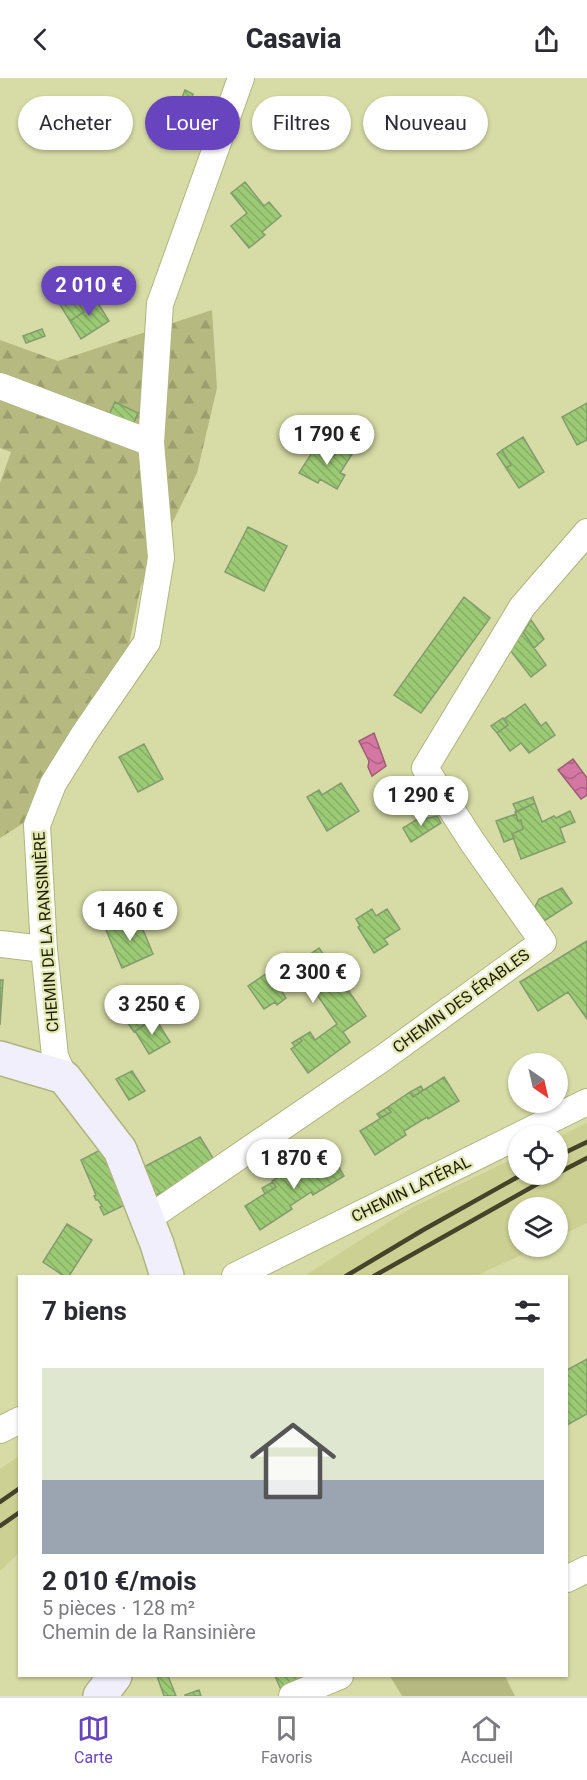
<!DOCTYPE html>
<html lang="fr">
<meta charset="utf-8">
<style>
body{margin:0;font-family:Roboto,sans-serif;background:#f2f2f3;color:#2b2b33;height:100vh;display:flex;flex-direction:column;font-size:22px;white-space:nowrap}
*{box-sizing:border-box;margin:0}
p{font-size:20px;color:#7c7c81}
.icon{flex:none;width:33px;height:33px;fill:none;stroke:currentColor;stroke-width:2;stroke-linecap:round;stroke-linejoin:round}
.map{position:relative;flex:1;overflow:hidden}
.side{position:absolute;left:18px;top:1197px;width:550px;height:402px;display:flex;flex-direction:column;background:#fff;border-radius:0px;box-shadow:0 2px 4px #0004}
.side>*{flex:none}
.banner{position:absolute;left:18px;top:18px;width:552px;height:54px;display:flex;gap:12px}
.needle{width:39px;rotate:146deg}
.fabs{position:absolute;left:508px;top:975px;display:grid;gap:12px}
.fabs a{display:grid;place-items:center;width:60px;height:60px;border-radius:50%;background:#fff;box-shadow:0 2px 4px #0004;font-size:30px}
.price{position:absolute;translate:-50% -51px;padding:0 14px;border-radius:21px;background:#fff;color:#222;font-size:20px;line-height:39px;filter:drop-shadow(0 2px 3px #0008)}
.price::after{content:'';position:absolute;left:50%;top:36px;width:18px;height:14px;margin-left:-9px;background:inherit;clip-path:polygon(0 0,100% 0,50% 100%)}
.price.current{background:#6845be;color:#fff}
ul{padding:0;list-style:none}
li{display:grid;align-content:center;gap:12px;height:318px;padding:0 24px}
li span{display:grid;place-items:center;height:186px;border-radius:0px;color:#555}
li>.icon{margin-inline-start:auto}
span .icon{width:108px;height:108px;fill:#fffc;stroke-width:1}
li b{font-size:26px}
h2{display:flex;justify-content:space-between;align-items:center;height:72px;padding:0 24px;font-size:26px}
.tag{padding:0 21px;border-radius:27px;background:#fff;box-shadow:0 2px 4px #0004;font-size:21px;line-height:54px}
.tag.current{background:#6845be;color:#fff}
header{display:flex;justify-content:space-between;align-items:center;height:78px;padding:0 24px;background:#fff;font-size:27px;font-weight:800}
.tab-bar{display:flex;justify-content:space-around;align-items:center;height:84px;border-top:2px solid #e1e1e2;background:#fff;font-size:16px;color:#7c7c81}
.tab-bar a{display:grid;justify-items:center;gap:3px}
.tab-bar .current{color:#6845be}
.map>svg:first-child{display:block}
.built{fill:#ccd092}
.forest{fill:url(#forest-firs)}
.pitch{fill:#b6ba80}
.water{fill:url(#water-waves);stroke:#9d5d74;stroke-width:1.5}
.building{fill:url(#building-back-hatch);stroke:#839c6e;stroke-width:1.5}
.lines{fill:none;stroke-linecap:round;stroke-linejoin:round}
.street-casing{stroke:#b0b47f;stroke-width:28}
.secondary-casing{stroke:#b0b47f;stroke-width:36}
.street{stroke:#fff;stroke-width:26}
.secondary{stroke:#f1effc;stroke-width:33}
.rail{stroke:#434429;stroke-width:4.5}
.labels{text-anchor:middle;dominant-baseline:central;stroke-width:4.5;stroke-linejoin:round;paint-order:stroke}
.street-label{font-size:16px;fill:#1c1d08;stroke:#e4e8b1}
</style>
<header><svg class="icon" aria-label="back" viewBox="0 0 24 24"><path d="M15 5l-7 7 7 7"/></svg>Casavia<svg class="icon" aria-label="share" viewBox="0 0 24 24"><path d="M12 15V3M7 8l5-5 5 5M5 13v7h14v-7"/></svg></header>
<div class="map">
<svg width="587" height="1618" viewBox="0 0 587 1618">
<defs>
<pattern id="forest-firs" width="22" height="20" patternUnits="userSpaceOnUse" patternTransform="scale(1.5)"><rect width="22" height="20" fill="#b6ba80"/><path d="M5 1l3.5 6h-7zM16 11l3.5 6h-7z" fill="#9c9f6d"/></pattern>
<pattern id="water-waves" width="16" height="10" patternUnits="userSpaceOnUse" patternTransform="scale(1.5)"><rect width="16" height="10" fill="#d478a3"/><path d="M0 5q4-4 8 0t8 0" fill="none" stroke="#ab6283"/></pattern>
<pattern id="building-back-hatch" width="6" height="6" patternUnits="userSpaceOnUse" patternTransform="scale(1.5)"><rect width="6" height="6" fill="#9dcb75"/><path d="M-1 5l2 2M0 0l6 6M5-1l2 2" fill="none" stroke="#87ae64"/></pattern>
</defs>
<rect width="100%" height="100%" fill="#d7dba5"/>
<path class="built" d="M587,1045V1145L558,1159V1130H519V1168L538,1169L476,1198H304L411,1130L519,1078V1096H558V1059Z
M19,1378V1475L0,1493V1391Z"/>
<path class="forest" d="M212,232L217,310L197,395L141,508L127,576L25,744L0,760V405L11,374L0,370V262L58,283Z"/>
<path class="pitch" d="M390,1598H505L515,1618H402Z"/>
<path class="water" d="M374,655L386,688L372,698L368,689L369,683L359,663Z
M573,681L587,700V717L581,721L558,692Z"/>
<path class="building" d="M185,12L193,16L187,31L197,35L183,68L161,58L175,25L179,27Z
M245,104L264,128L269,124L281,138L262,154L265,157L249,170L231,148L247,135L231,115Z
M63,191L81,220L77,223L84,234L70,243L45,202Z
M91,214L109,243L81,261L70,243L84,234L77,223Z
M42,251L45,258L26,265L23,258Z
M115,324L138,335L131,351L108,339Z
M587,325V362L577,367L562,339Z
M523,359L544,394L519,410L506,390L511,387L502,372Z
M342,366L354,373L340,395L345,397L337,411L320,401L318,405L299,395L317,367L335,377Z
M502,372L511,387L506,390L497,376Z
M248,449L287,468L264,513L225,494Z
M464,519L490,540L421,635L394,617Z
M531,542L544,561L534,570L523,554Z
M523,554L546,587L531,599L510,572Z
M525,626L541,648L546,644L555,657L529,675L521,665L510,673L497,655L508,647L504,641Z
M503,640L508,647L497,655L491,648Z
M144,666L163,701L138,714L119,679Z
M341,705L359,733L327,753L307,719L319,712L322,717Z
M533,719L535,725L517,734L513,726Z
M535,725L542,744L554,738L556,740L570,733L575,744L560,750L565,764L521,781L512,756L523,751L521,742L518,743L515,734Z
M516,736L518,743L521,742L523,751L512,756L514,760L504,764L496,743Z
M437,738L441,745L411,764L403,750L419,740L420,742Z
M562,810L572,825L544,843L535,829L539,821Z
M372,831L376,838L387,831L400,851L384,861L388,866L374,875L358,849L360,848L356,841Z
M137,837L153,876L122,890L106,852Z
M587,863V941L568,914L538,933L520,904Z
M319,870L366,938L343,954L350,964L308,995L291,971L302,963L300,960L310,954L315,962L337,946L303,896L281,912L286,920L277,927L275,924L264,931L248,908L291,879L296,886Z
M0,902H3L0,947Z
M152,922L161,936L134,954L126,942Z
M155,940L170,964L149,976L135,953Z
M300,960L302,963L295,968L292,965Z
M132,993L145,1013L129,1022L116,1001Z
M444,999L459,1023L428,1041L427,1039L404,1053L406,1057L375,1077L360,1053L391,1034L388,1029L410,1014L413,1019Z
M421,1008L423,1012L413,1019L410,1014Z
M388,1029L391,1034L380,1040L377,1036Z
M200,1059L216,1085L189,1103L154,1118L140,1091Z
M104,1070L129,1125L104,1137L100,1129L102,1128L98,1122H96L94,1118L96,1117L81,1082Z
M330,1074L344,1098L313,1117L311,1114L290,1128L292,1131L260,1152L245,1128L276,1109L272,1103L296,1089L299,1093Z
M306,1081L309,1087L299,1093L296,1089Z
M273,1104L276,1109L265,1116L262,1110Z
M67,1146L92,1162L69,1198H64L43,1184Z
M587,1281V1336L567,1347V1292Z
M157,1598H168L176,1618H164Z
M275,1598H311L282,1614Z
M199,1612L201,1618H185V1617Z"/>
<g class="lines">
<g class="street-casing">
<path id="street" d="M0,308L151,365
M0,866L44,871
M64,999L55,978L44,871L37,747L53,706L84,656L147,564L161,480L151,365L160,226L241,0
M146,1142L383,980L543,864L473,765L425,690L522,529L587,454
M235,1198L587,1024
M0,1352L20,1342
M567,1501L587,1491
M292,1618L340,1598"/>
</g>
<g class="secondary-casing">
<path id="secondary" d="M0,980L64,999L120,1072L157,1166L167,1198
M100,1618L115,1598"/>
</g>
<use href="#street" class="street"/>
<use href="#secondary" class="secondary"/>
<path class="rail" d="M558,1078L587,1064
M558,1095L587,1080
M346,1198L423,1152L523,1096
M374,1198L555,1096
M0,1424L20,1410
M0,1448L20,1434"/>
</g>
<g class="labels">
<g class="street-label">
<text transform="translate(46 854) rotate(-94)">CHEMIN DE LA RANSINIÈRE</text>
<text transform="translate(461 923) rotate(-36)">CHEMIN DES ÉRABLES</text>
<text transform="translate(411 1111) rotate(-26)">CHEMIN LATÉRAL</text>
</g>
</g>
</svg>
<div class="fabs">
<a><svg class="needle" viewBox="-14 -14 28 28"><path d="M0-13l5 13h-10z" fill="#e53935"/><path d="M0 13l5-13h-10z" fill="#7c7c81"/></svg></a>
<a><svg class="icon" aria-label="locate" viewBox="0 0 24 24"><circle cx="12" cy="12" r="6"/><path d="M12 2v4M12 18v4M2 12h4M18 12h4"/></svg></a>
<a><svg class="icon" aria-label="layers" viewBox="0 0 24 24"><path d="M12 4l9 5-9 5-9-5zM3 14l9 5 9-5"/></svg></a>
</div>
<b class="price current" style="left:89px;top:239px">2 010 €</b>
<b class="price" style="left:327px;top:388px">1 790 €</b>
<b class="price" style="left:421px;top:749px">1 290 €</b>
<b class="price" style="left:130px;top:864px">1 460 €</b>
<b class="price" style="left:313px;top:926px">2 300 €</b>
<b class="price" style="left:152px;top:958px">3 250 €</b>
<b class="price" style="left:294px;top:1112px">1 870 €</b>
<div class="banner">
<a class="tag">Acheter</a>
<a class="tag current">Louer</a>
<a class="tag">Filtres</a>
<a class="tag">Nouveau</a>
</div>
<section class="side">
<h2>7 biens<svg class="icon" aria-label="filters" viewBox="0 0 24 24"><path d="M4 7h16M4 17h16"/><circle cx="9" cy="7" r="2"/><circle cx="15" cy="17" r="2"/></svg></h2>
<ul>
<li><span style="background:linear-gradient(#dfe7d0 60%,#9aa5b1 0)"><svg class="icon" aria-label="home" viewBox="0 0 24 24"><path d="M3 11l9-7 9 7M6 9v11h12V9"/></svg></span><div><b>2 010 €/mois</b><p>5 pièces · 128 m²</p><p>Chemin de la Ransinière</p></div></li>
</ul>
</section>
</div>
<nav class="tab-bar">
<a class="current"><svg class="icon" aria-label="map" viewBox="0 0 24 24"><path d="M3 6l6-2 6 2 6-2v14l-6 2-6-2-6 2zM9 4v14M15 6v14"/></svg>Carte</a>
<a><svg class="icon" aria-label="saved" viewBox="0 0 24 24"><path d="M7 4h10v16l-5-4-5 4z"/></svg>Favoris</a>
<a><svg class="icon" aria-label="home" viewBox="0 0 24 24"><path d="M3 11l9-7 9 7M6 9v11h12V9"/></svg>Accueil</a>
</nav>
